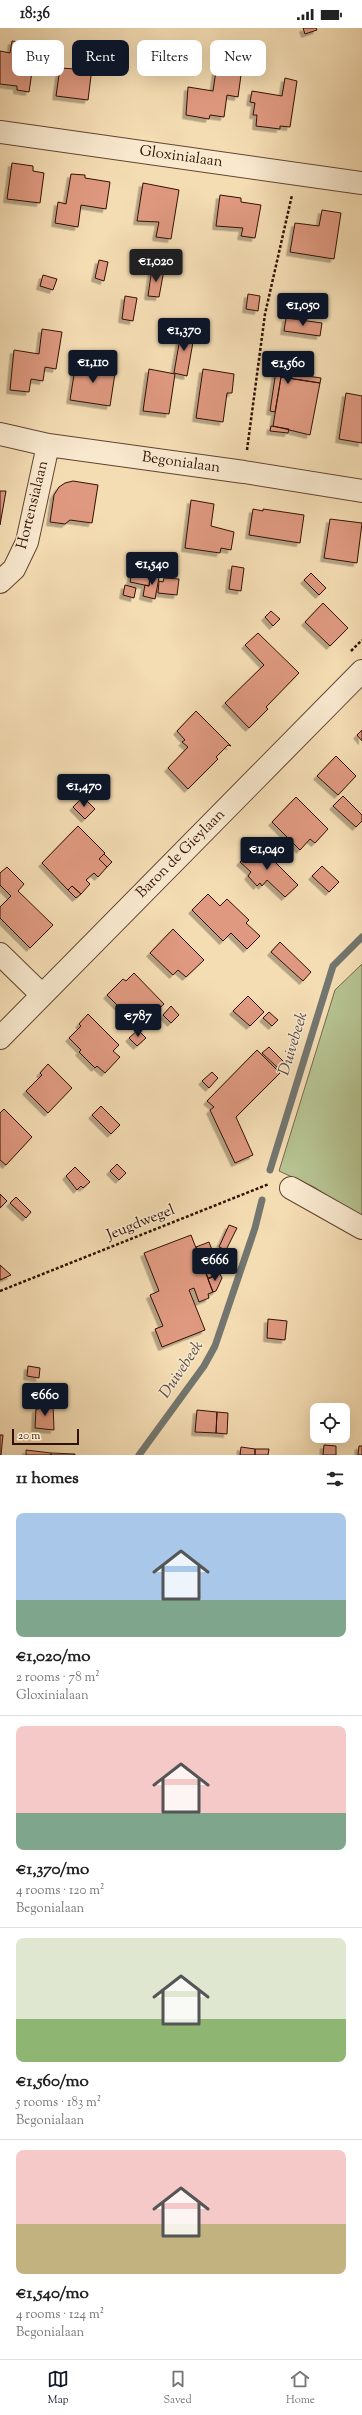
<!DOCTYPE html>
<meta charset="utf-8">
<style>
body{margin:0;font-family:"Sorts Mill Goudy",serif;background:#f2f2f2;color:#222;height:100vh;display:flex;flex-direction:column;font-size:15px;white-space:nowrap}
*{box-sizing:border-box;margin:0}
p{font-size:13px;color:#767676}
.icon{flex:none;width:22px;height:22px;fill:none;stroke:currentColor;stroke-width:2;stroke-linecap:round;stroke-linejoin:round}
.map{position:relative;height:1427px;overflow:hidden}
.panel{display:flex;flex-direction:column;background:#fff;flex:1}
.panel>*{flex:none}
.top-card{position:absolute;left:12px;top:12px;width:338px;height:36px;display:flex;gap:8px}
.controls{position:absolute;left:310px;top:1375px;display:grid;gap:8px}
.controls a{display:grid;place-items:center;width:40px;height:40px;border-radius:8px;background:#fff;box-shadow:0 4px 16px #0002;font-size:20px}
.scale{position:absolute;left:12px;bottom:10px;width:67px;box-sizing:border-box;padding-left:4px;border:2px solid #321104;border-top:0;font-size:11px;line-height:14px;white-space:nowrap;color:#321104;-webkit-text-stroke:3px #f8e8ce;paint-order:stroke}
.price{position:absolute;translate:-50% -34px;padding:0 9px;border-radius:4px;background:#111827;color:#fff;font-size:13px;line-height:26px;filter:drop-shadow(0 1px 2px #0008)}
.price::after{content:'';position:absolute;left:50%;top:24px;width:12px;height:9px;margin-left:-6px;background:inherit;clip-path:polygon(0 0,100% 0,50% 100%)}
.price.current{background:#222;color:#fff}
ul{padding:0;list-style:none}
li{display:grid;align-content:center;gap:8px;height:212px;padding:0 16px}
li+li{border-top:1px solid #e0e0e0}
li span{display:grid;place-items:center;height:124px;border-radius:8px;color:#555}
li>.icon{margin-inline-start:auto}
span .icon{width:72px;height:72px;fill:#fffc;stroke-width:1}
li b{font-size:17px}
h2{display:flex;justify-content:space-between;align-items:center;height:48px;padding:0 16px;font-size:17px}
.pill{padding:0 14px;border-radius:8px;background:#fff;box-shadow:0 4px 16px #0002;font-size:14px;line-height:36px}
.pill.current{background:#111827;color:#fff}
.status{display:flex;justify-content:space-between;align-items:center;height:28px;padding:0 20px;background:#fff;direction:ltr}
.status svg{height:11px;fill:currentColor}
.menu{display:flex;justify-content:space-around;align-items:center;height:56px;border-top:1px solid #e0e0e0;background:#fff;font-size:11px;color:#767676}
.menu a{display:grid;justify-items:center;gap:2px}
.menu .current{color:#111827}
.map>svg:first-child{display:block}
.green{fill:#b6c291;stroke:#746a4a}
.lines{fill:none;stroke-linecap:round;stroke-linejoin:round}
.stream{stroke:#73766f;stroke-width:7}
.building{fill:#df9980;stroke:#321104;filter:url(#shadow)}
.minor-casing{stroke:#624430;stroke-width:24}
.path{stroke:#321104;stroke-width:2.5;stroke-dasharray:3 2;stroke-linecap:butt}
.minor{stroke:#f8e8ce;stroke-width:22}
.labels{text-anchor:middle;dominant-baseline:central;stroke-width:3;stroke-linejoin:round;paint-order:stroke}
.street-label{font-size:15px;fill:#321104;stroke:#f8e8ce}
.water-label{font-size:16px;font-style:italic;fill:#584c43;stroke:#f8e8ce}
</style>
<div class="status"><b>18:36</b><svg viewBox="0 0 49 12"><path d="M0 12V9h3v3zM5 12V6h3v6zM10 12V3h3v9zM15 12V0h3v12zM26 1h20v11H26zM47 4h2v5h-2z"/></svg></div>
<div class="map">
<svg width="362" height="1427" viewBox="0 0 362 1427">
<defs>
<filter id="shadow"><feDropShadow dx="-3.5" dy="3.5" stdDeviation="0" flood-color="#0004"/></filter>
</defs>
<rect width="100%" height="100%" fill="#f4dcb3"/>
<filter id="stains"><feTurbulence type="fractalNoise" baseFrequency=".005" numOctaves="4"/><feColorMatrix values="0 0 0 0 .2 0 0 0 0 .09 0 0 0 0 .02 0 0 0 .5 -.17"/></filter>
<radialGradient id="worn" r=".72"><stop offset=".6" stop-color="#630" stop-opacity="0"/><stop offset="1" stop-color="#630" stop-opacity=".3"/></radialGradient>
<path class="green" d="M362,936V1190L314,1159L279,1143L335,962Z"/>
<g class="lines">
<path class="stream" d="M270,1142L333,938L362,909
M139,1427L204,1338L215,1318L255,1200L262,1172"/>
</g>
<path class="building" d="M303,0H316L317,2L305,6Z
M12,13L36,17L29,64L17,62V58L0,56V23L10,25Z
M77,37L92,40L88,72L56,68L60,40L77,41Z
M216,43L241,47L238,69L227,67L224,89L210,87L209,91L186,87L188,59L213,63Z
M285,50L297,53L290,99L280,98V101L256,98L257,87H253L255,75L250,74L252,63L282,68Z
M12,135L33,138V143L44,145L40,175L7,171Z
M71,146L85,147V150L110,154L106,181L81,177L78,199L55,195L58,174L66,176Z
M143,155L179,162L171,211L156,209L159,194L137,193Z
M220,167L241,170V174L261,177L255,210L241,208L243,200L216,198Z
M322,182L341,185L334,231L290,224L295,195L319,198Z
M99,232L108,234L104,253L95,250Z
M152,240L164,242L159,269L148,268Z
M43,247L57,251L53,262L40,258Z
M248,266L260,268L258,283L246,281Z
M125,268L137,270L133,293L122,291Z
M286,290L322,295L320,308L284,303Z
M182,298L192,299L190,314H193L187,348L174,345Z
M42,301L62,304L56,341L45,339L43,353L31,351L29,364L10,362L14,322L39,326Z
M76,334L116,339L110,378L70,372Z
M149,341L175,346L169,386L143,383Z
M203,341L234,346L232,365H227L223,394L196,390Z
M276,343L321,350L320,355L281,349L275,384L270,383Z
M281,349L320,355L310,407L273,398Z
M346,365L362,368V415L339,411Z
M271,398L289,401L288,405L270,403Z
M73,453L98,457L92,495L70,492L65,496L50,494L54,467L59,459L65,455Z
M0,463H6L0,497Z
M191,472L214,476L211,498L234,504L231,522L221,520L220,525L185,520Z
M253,481L263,483V481L304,487L300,515L249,507Z
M330,491L362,495L357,535L324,530Z
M135,531L152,533L149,558L130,554Z
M232,538L244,540L241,563L229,561Z
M151,543L160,544L155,571L143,568L145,557L149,558Z
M311,545L326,560L319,567L304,552Z
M164,550L179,551L177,567L158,565L159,553L163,554Z
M125,557L136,560L134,570L123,567Z
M323,575L348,600L330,618L305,594Z
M271,583L280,591L273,598L265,589Z
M258,605L299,645L266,679L268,681L249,700L225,675L264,637L245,617Z
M196,683L231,718L228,717L216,729L218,731L188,761L168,740L188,719L182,714L185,712L177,703Z
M362,702V713L357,707Z
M336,728L356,748L338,767L317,748Z
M343,768L362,787V793L356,799L333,778Z
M83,769L95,781L85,791L73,779Z
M296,769L328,801L315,815L310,811L300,822L272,794Z
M78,798L105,825L99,831L107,839L98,849L94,845L86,852L90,856L81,866L72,858L68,862L42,835Z
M257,816L298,857L285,869L267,852L262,858L260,855L257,858L248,848L251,844L240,834Z
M104,826L112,834L107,839L99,831Z
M322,838L339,854L329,864L312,848Z
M7,839L24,856L18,863L53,897L30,920L0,890V879L11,868L0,857V845Z
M72,858L81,866L76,870L68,862Z
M208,866L220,878L227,871L249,892L246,895L260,908L247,921L231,905L223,913L192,882Z
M173,901L204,932L186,949L178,942L173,947L150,925Z
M280,914L311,944L303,953L271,924Z
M134,945L164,976L156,984L150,978L134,994L107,967L123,951L126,953Z
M248,968L264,984L250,998L233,983Z
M171,978L179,987L171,995L163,987Z
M269,984L278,992L272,998L263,990Z
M88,986L119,1017L113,1023L120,1029L105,1045L97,1038L95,1040L79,1024L81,1022L69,1010L81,998L79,996Z
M138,1002L146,1010L137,1018L129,1010Z
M269,1019L284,1034L278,1040L262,1025Z
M257,1022L280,1045L236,1089L253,1127L235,1135L210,1082L214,1079L207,1073Z
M48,1036L72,1060L48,1085L26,1063L42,1047L40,1045Z
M212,1044L218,1050L209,1060L202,1053Z
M101,1078L120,1097L111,1106L92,1087Z
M4,1081L32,1109L6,1137L0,1132V1085Z
M117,1136L126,1145L119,1152L110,1143Z
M75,1139L90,1154L83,1160L81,1158L77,1162L66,1148Z
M0,1166L7,1173L0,1180Z
M16,1169L31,1184L26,1190L10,1175Z
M229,1197L237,1200L226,1222L219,1219Z
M191,1207L213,1264L208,1266L209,1270L199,1274L194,1260L189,1262L205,1302L162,1319L155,1301L163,1298L150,1267L159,1263L144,1225Z
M209,1214L221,1245L208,1250L196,1219Z
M0,1237L11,1247L0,1252Z
M220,1246L222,1250L216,1263L213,1264L208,1251Z
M268,1291L287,1293L285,1312L267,1310Z
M28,1338L40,1340L39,1350L27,1348Z
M39,1375L53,1376L54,1402L35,1400L36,1381H39Z
M197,1382L217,1384L216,1405L195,1404Z
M217,1384L228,1385L227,1406L216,1405Z
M0,1407H3L1,1427H0Z
M324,1417L336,1418V1427H323Z
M359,1418H362V1427H358Z
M241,1419L255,1421V1427H240Z
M255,1421H269L268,1427H255Z
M26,1422L51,1425V1427H26Z
M51,1425L75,1426V1427H51Z"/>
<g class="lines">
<g class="minor-casing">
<path id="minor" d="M0,104L362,155
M0,406L48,417L244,444L362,463
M0,554L14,541L27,514L48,417
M0,926L42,967
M0,1010L362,643
M291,1160L362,1200"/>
</g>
<path class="path" d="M247,422L265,286L292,167
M351,623L362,612
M0,1263L269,1156"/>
<use href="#minor" class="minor"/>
</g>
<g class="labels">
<g class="street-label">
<text transform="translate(181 129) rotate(8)">Gloxinialaan</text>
<text transform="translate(181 435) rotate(8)">Begonialaan</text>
<text transform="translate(33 477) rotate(-76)">Hortensialaan</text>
<text transform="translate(181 826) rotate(-45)">Baron de Gieylaan</text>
<text transform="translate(141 1195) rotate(-22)">Jeugdwegel</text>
</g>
<g class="water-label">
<text transform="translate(294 1016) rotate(-73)">Duivebeek</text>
<text transform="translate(182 1342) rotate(-56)">Duivebeek</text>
</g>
</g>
<rect width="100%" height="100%" filter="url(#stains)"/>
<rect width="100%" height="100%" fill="url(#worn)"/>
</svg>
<div class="controls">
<a><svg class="icon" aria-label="locate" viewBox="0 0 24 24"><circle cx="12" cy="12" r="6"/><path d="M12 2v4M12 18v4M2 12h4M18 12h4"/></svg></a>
</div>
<div class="scale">20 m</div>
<b class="price current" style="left:156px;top:255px">€1,020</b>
<b class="price" style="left:303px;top:299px">€1,050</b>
<b class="price" style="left:184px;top:324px">€1,370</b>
<b class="price" style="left:93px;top:356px">€1,110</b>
<b class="price" style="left:288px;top:357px">€1,560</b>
<b class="price" style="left:152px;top:558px">€1,540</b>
<b class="price" style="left:84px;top:780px">€1,470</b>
<b class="price" style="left:267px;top:843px">€1,040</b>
<b class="price" style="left:138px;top:1010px">€787</b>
<b class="price" style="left:215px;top:1254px">€666</b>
<b class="price" style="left:45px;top:1389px">€660</b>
<div class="top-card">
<a class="pill">Buy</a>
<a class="pill current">Rent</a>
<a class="pill">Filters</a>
<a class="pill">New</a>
</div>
</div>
<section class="panel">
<h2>11 homes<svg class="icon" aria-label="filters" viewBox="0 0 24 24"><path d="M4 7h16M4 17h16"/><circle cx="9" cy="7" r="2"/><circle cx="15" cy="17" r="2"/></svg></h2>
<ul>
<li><span style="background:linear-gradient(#a9c7e8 70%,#7fa58c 0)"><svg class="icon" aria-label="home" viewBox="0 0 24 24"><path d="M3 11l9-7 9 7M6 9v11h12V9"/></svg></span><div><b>€1,020/mo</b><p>2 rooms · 78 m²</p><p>Gloxinialaan</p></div></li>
<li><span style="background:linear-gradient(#f6c9c9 70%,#7fa58c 0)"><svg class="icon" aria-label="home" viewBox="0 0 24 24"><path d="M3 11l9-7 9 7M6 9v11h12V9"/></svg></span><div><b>€1,370/mo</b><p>4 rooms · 120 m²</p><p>Begonialaan</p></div></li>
<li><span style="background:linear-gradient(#dfe7d0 65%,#8fb573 0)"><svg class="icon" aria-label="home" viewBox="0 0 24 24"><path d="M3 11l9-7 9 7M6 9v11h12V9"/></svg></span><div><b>€1,560/mo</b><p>5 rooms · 183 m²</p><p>Begonialaan</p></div></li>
<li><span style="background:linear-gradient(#f6c9c9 60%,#c2b280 0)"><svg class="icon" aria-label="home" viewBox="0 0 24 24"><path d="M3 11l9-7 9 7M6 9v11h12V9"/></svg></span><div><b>€1,540/mo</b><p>4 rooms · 124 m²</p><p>Begonialaan</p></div></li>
</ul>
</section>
<nav class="menu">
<a class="current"><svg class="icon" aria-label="map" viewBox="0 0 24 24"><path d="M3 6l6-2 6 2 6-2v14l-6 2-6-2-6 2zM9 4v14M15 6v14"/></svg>Map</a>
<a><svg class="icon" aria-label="saved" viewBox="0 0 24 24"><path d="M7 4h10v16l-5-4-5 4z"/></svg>Saved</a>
<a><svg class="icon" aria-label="home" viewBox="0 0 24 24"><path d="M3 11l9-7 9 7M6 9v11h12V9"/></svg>Home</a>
</nav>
